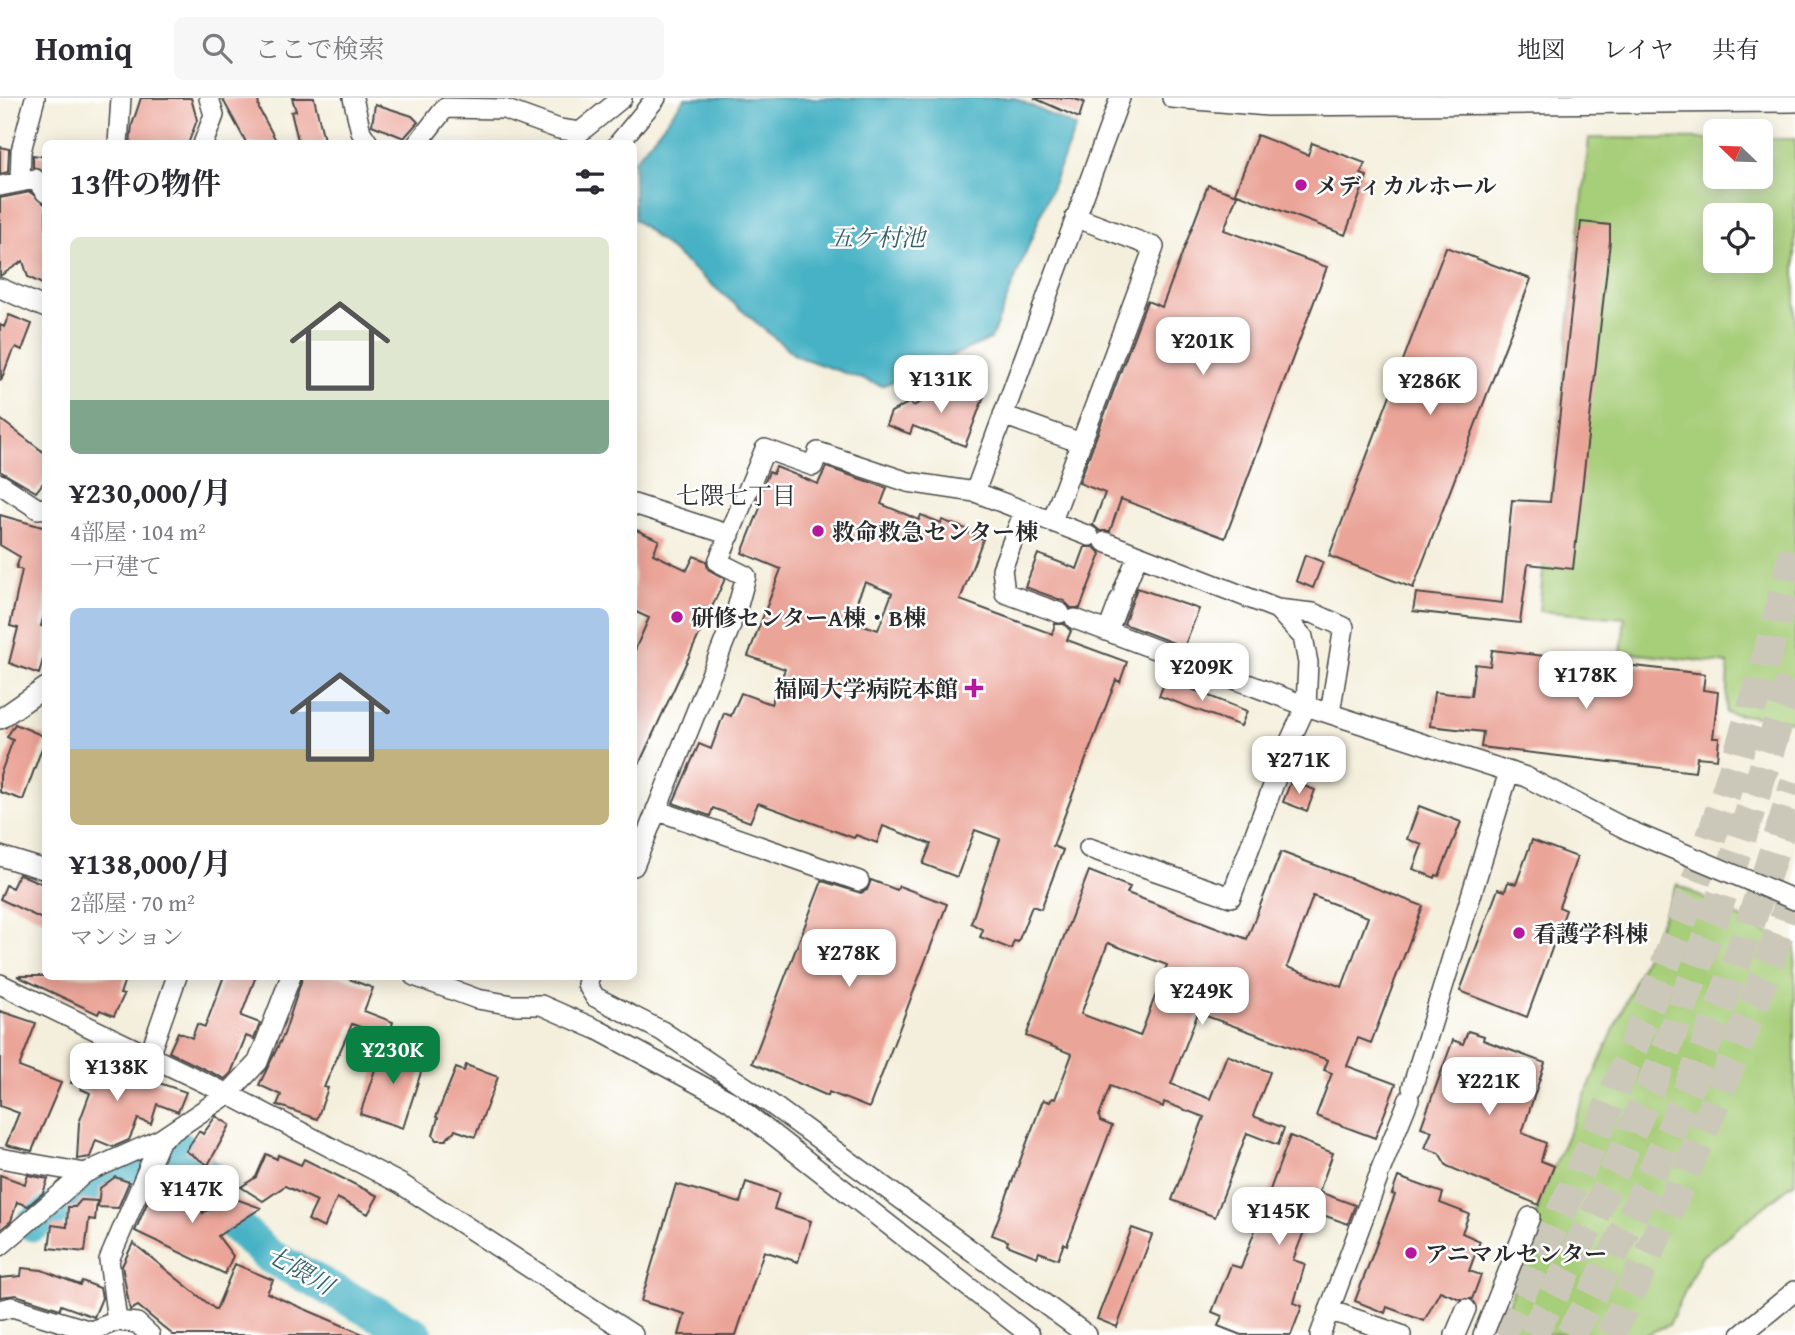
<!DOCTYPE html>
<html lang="ja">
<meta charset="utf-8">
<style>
body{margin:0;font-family:"Gentium Book Plus","Noto Serif JP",serif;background:#f7f7f7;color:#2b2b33;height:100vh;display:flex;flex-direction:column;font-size:26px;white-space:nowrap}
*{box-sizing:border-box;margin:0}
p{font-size:23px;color:#7c7c81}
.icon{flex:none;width:38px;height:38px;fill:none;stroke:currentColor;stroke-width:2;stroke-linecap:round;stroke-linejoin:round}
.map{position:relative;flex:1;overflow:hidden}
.details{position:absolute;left:42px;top:42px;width:595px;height:840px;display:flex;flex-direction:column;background:#fff;border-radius:10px;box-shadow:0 4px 18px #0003}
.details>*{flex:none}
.needle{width:46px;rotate:293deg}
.fabs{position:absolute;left:1703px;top:21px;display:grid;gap:14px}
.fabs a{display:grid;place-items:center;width:70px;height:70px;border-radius:10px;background:#fff;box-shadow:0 4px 18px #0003;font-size:35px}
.price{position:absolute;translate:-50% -60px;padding:0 16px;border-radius:14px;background:#fff;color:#222;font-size:23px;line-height:46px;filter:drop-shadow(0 2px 4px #0008)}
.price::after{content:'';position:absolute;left:50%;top:42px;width:21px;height:16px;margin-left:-10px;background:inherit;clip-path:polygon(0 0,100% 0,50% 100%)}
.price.current{background:#0b8043;color:#fff}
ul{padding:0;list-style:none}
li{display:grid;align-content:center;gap:14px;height:371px;padding:0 28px}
li span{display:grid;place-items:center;height:217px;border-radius:10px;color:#555}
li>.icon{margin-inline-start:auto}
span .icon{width:126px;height:126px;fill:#fffc;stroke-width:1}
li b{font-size:30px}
h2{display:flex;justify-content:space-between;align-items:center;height:84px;padding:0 28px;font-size:30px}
header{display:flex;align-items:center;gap:42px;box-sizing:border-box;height:98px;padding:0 35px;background:#fff;border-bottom:2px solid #e1e1e2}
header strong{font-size:33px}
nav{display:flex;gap:38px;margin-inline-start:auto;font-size:24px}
.search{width:490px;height:63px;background:#f7f7f7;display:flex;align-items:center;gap:18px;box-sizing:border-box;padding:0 24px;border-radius:10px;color:#7c7c81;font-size:26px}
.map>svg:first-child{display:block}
.green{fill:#a7ce79;stroke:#697c52;stroke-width:2;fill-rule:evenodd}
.water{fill:#47b2c5;stroke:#396e78;stroke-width:2}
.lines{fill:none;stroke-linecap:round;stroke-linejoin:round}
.river{stroke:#47b2c5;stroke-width:35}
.building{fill:#eba498;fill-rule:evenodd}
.highway-tunnel{stroke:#ccc8b9;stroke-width:30;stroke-dasharray:30 15;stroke-linecap:butt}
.minor-casing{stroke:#494846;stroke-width:22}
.minor{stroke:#fff;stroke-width:19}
.poi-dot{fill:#b5179e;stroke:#fff;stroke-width:2.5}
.labels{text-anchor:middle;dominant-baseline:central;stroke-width:5;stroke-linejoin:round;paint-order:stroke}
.poi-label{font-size:23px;font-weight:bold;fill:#2b2b2b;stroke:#fff;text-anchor:start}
.water-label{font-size:24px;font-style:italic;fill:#366169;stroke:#fff}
.neighbourhood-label{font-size:24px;fill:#2b2b2b;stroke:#fff}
</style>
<header>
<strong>Homiq</strong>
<div class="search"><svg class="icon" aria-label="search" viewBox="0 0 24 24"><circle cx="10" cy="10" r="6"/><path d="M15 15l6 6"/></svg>ここで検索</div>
<nav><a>地図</a><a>レイヤ</a><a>共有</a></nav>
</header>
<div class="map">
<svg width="1795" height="1237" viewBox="0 0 1795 1237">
<rect width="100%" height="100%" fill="#fff"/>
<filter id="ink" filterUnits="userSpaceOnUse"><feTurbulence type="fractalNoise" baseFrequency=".0143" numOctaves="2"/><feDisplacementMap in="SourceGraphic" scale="14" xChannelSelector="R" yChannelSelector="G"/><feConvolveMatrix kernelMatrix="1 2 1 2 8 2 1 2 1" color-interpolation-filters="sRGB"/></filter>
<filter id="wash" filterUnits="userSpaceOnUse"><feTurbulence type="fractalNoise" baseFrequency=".00686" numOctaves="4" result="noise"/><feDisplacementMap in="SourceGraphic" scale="28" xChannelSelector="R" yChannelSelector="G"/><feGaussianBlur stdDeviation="1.57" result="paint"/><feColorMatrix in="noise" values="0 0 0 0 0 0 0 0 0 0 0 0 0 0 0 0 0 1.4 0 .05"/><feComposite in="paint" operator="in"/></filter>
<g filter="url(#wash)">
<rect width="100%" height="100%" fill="#f4efdc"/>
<path class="green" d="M1589,40L1715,41V79H1760L1761,41H1795V624L1726,615L1728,566L1621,554L1625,520L1539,513ZM1715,117H1760V163H1715Z
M1677,786L1795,849V1084L1701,1159L1669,1227L1644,1237L1500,1235L1543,1094Z"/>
<path class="water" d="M685,0H1015L1076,29L991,241L882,288L796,258L634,121V63Z"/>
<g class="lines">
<path class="river" d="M33,1126L112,1072L181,1051L212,1084L223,1116L269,1158L416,1237"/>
</g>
<g id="blocks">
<path class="building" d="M141,0H191L197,22L188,46H130L132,27Z
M222,0H258L259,11L278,46H247Z
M292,0H314L325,46H299L291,14L296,13Z
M1034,0H1071L1084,4L1079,20Z
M375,6L412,18L418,24L404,40L372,27Z
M1257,37L1308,57L1312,45L1365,65L1361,76L1367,78L1345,137L1235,95Z
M0,49L9,51L8,74L0,76Z
M33,57L46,59V75L33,69Z
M1208,87L1237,97L1224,132L1327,169L1225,440L1121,401L1110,433H1100L1093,427L1105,395L1079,385L1147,203L1162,209Z
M30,94L46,107V188L28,179L23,163L0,178V100Z
M1581,124L1610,127V143L1573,471L1528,466L1520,525L1413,513L1416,495L1502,505L1512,402L1550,404Z
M1446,149L1531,181L1413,490L1329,458Z
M9,217L32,226L22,252L16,249L11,256L1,283L0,227L4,229Z
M956,287L984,298L965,348L913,328L910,336L886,327L891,314L910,304L913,308Z
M0,321L46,356V381L36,394L0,373Z
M776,369L818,386L826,369L887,390L881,406L919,422L921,417L941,425L942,422L969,432L968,435L983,441L960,502L1052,536L1055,526H1064L1071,533L1067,542L1127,564L1120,584L1116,582L1053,748L1063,752L1041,811L1032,808L1018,844L1014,843L1011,851L980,839L983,832L971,825L1000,741L975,732L957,779L923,766L931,746L883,728L877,745L856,737L854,740L758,705L750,724L713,710L710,718L673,705L699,646L711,651L724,615L731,618L741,595L771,606L785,571L748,558L781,471L742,455L762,405L757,402L769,374L773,376ZM865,484L892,495L878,532L849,522Z
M0,417L46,430V510L41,528L46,529V551L39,576L9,565L18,530L10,528L22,472L16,470L20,459L0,447Z
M634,431L659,442L653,456L687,472L694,458L706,463L708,471L725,481L634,677V554L649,520L634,513Z
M1085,449H1094L1101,456L1080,510H1071L1064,503L1025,489L1038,456L1077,471Z
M1305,457L1323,464L1313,490L1296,483Z
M1137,490L1199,511L1184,549L1124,526Z
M1492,552L1705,576L1703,592L1718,594L1713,640H1719L1717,661L1697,659L1695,674L1481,649L1483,634L1430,628L1434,594L1471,598L1475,566L1490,568Z
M1166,581L1247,613L1241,628L1159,598Z
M15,626L46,639L23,702L0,694V677L13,642L7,639Z
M1291,683L1315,692L1307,713L1283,704Z
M1419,708L1461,724L1439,778L1436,777L1435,780L1413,771L1422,747L1407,741Z
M1532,742L1577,759L1559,809L1566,812L1527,919L1460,893L1498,791L1505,793L1508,784L1516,786Z
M1281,754L1423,808L1371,945L1358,940L1347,968L1396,986L1375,1040L1316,1018L1332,975L1324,972L1328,962L1198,915L1171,986L1210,1001L1227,957L1270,974L1253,1018L1284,1030L1278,1047L1247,1035L1215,1119L1172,1102L1204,1019L1164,1004L1163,1009L1110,988L1099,1018L1100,1023L1112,1028L1067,1147L1064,1145L1058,1161L1039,1154L1037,1159L1007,1147L1008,1143L992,1137L1043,1002L1050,1004L1052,1000L1055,1001L1072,956L1026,938L1089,773L1130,789L1127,795L1247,841ZM1313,798L1368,819L1342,889L1287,869ZM1108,845L1167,867L1140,938L1081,916Z
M19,776L46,787V823L0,801L6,787L12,790Z
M871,782L897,792L899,788L947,806L869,1010L829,994L828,998L752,965L822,783L861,795L867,792Z
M17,878H126L120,896L124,897L114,918L100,912L98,916Z
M224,878H256L241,918L260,925L254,941L246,938L231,975L225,981L169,954L178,934L192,940L197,926L205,929Z
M303,878H341L373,890L364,913L393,924L388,939L352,926L324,989L328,990L317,1021L277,1007L281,997L259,987L284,936Z
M0,913L36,925L19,969L61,985L32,1053L6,1047L19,1015L0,1008Z
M1468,933L1484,938L1483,942L1545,965L1522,1035L1546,1045L1541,1063L1554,1068L1539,1107L1447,1068L1439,1055L1425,1050L1432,1033L1421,1029L1453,942L1463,946Z
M384,945L426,959L403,1030L360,1016Z
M84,954L99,960L97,964L186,994L178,1014L157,1006L151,1026L138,1021L129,1042L113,1049L96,1042L90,1059L77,1061L79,1025L90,995L81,991V986L71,985Z
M466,967L498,979L475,1039L455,1032L446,1042H436L433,1037L438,1020L436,1019L456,970L464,973Z
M216,1018L230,1027L208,1067L186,1053L199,1033L203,1036Z
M1290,1038L1333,1055L1319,1094L1355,1107L1348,1126L1312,1113L1293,1162L1305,1166L1294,1205L1302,1208L1291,1237H1241L1218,1228L1222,1218L1212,1214L1231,1167L1241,1170Z
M266,1056L277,1061L278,1057L301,1067L304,1061L378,1098L368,1116L337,1100L324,1130L308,1122L317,1103L285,1088L263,1103L241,1089L256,1079Z
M0,1077L25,1086L28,1077L48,1081L43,1095L28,1108L17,1104L11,1123L0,1132Z
M115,1079L129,1084L118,1110L98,1109L100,1090Z
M1398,1079L1443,1095L1440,1105L1469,1116L1462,1135L1480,1143L1469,1173L1481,1177L1472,1201H1460L1440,1193L1424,1223L1387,1209L1385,1215L1355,1203L1395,1097L1392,1096Z
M746,1084L779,1095L774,1111L811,1123L798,1164L764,1153L736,1237H679L685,1216L641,1203L676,1086L740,1105Z
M162,1087L189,1091L203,1115L228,1098L261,1110L218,1138L233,1158L225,1176L135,1133L153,1091L159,1093Z
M81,1102L97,1103L95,1122L89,1121L85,1154L49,1150L52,1127L67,1129L68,1109H75Z
M1132,1130L1152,1137L1117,1229L1097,1221Z
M133,1145L216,1212L235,1166L273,1182L267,1195L365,1237H173L138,1208L130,1212L122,1168Z
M22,1170L42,1172L80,1187L82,1183L100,1190L102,1200L94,1219L61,1207L60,1211L16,1197L0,1199V1180L21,1178Z"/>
</g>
</g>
<g filter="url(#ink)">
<use href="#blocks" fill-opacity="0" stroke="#494846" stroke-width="2"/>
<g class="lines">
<path class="highway-tunnel" d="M1500,1237C1529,1178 1560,1120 1586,1060C1673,863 1745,658 1795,448
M1532,1237C1650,1027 1725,799 1795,570
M1570,1237C1668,1064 1738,874 1795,685
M1610,1237C1681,1091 1745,943 1795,788"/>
<g class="minor-casing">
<path id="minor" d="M353,0L361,34L369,46
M1172,0L1268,8L1795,4
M118,46L121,0
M203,46L214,17L209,0
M417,46L445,10L504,11L559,31L580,34L622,0
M618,46L656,0
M20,84L21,53L35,0
M0,88L35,81L46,95
M0,190L46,210
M1003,317L1081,345
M0,386L38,411L46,410
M634,406L730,437
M1024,413L1002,471L1005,495L1060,515
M1052,423L1154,149L1075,119
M1089,438L975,394L1120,0
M1105,444L1277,511L1303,539L1308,565L1306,608L1526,679L1628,732L1795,802
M1124,491L1138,457
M1277,511L1313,515L1344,529L1330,615
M735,518L746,478L718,464L765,351L813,368L818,354L908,384L975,394
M1075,521L1306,608L1290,643L1231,799L1089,750
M1108,533L1120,501
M0,621L46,589
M656,712L859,783
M0,758L46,772
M634,768L731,527
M414,878L477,901L513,907H541L598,932L730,1003L1030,1237
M590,878L587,886L595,899L662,933L771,1006L1087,1237
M0,886L228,996L401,1086L633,1237
M149,958L177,878
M1412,990L1509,674
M0,1060L85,1075L161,1041L228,996L258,964L291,878
M1380,1073L1409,1001
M0,1148L85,1075
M0,1212L12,1209L91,1233
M1329,1212L1401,1237
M117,1223L137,1225L150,1237
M89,1237L91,1233L117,1223L109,1162L161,1041
M1320,1237L1378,1080
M1455,1237L1466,1211
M1483,1237L1530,1119
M1741,1237L1795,1193"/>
</g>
<use href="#minor" class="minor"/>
</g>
</g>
<g class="poi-dot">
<circle cx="1301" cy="87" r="7"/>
<circle cx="818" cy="433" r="7"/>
<circle cx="677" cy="519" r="7"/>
<path d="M970.5 579.5h7v7h7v7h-7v7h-7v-7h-7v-7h7z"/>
<circle cx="1519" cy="835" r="7"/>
<circle cx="1411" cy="1155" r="7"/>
</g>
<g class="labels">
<g class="poi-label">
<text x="1315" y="87">メディカルホール</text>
<text x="832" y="433">救命救急センター棟</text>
<text x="691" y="519">研修センターA棟・B棟</text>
<text x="958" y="590" text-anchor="end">福岡大学病院本館</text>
<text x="1533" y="835">看護学科棟</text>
<text x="1425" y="1155">アニマルセンター</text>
</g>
<g class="water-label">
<text x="877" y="139">五ケ村池</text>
<text transform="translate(300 1172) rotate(30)">七隈川</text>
</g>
<g class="neighbourhood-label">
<text x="736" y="397">七隈七丁目</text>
</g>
</g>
</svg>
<div class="fabs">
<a><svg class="needle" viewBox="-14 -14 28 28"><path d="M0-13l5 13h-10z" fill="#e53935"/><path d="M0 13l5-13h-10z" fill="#7c7c81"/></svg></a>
<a><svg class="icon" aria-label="locate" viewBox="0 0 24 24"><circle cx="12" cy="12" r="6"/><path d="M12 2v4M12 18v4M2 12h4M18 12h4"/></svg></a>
</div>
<b class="price" style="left:1203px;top:279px">¥201K</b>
<b class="price" style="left:941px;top:317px">¥131K</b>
<b class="price" style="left:1430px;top:319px">¥286K</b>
<b class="price" style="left:1202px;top:605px">¥209K</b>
<b class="price" style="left:1586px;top:613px">¥178K</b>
<b class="price" style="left:1299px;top:698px">¥271K</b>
<b class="price" style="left:849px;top:891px">¥278K</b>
<b class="price" style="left:1202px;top:929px">¥249K</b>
<b class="price current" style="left:393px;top:988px">¥230K</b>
<b class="price" style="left:117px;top:1005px">¥138K</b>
<b class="price" style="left:1489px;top:1019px">¥221K</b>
<b class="price" style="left:192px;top:1127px">¥147K</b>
<b class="price" style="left:1279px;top:1149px">¥145K</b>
<section class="details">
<h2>13件の物件<svg class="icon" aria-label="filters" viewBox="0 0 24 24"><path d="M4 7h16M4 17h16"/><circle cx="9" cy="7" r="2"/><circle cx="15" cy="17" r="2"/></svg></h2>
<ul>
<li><span style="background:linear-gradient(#dfe7d0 75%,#7fa58c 0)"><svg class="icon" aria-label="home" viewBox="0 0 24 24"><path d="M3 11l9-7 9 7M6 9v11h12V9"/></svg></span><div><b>¥230,000/月</b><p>4部屋 · 104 m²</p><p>一戸建て</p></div></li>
<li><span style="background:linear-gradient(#a9c7e8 65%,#c2b280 0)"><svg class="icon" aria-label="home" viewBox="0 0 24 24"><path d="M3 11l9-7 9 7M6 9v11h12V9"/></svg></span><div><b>¥138,000/月</b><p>2部屋 · 70 m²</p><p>マンション</p></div></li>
</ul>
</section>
</div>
